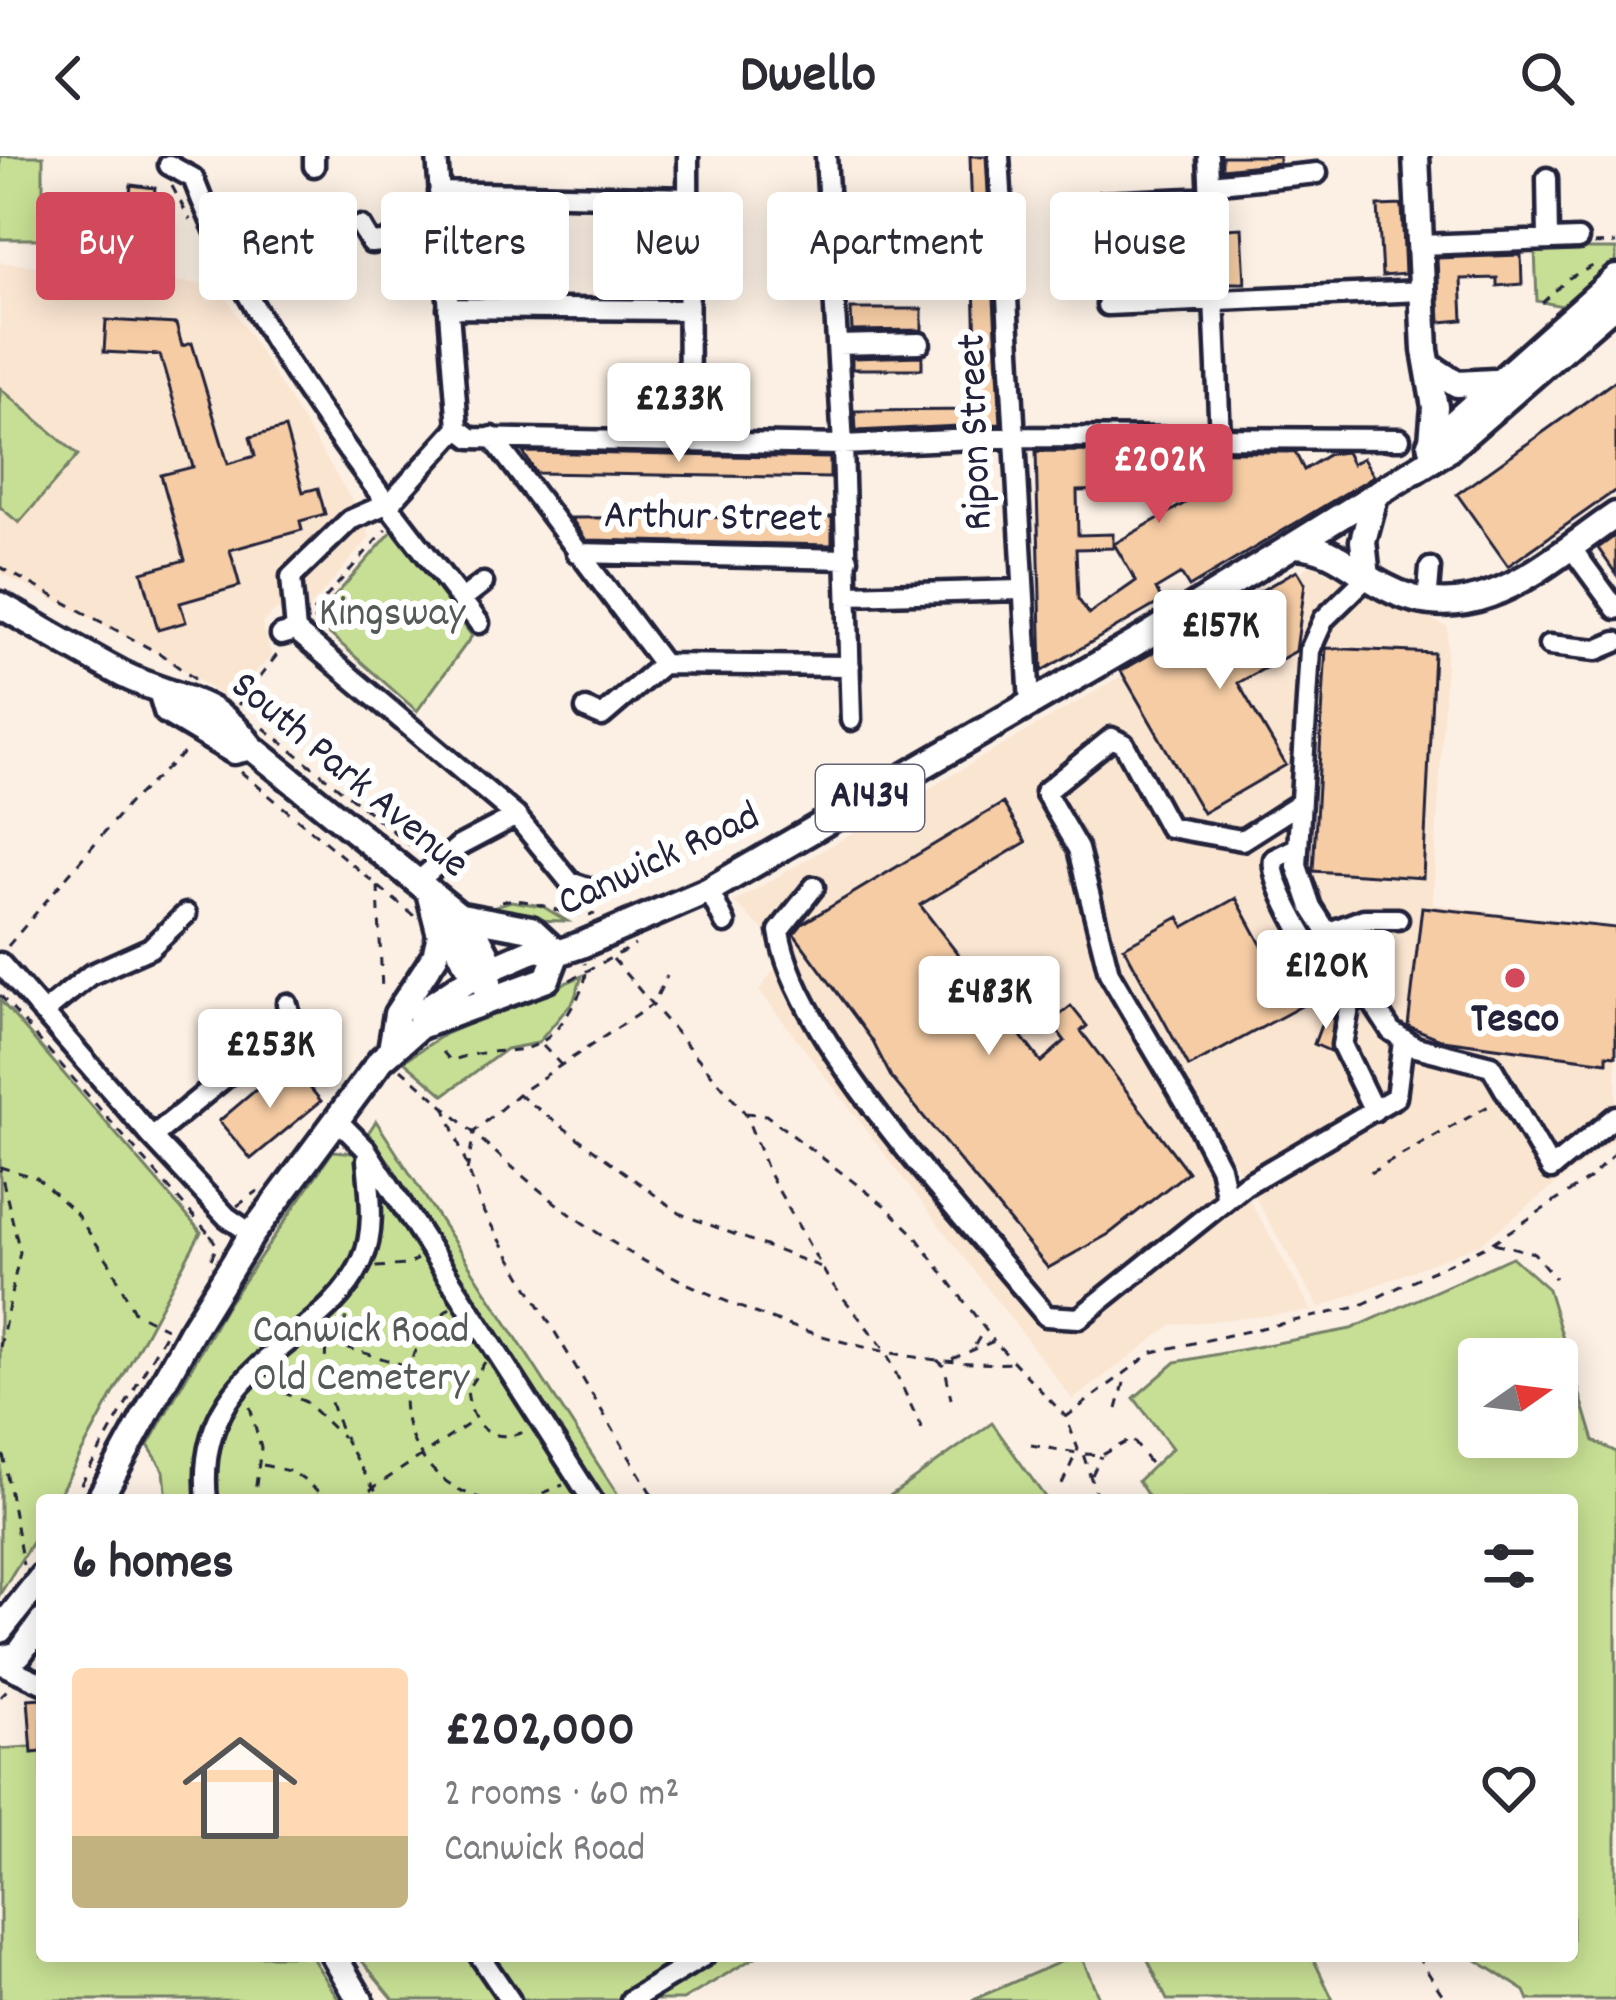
<!DOCTYPE html>
<meta charset="utf-8">
<style>
body{margin:0;font-family:Dekko,sans-serif;background:#f7f7f7;color:#2b2b33;height:100vh;display:flex;flex-direction:column;font-size:45px;white-space:nowrap}
*{box-sizing:border-box;margin:0}
p{font-size:39px;color:#7c7c81}
.icon{flex:none;width:66px;height:66px;fill:none;stroke:currentColor;stroke-width:2;stroke-linecap:round;stroke-linejoin:round}
.map{position:relative;flex:1;overflow:hidden}
.drawer{position:absolute;left:36px;top:1338px;width:1542px;height:468px;display:flex;flex-direction:column;background:#fff;border-radius:12px;box-shadow:0 6px 30px #0003}
.drawer>*{flex:none}
.banner{position:absolute;left:36px;top:36px;width:1545px;height:108px;display:flex;gap:24px}
.needle{width:78px;rotate:76deg}
.fabs{position:absolute;left:1458px;top:1182px;display:grid;gap:24px}
.fabs a{display:grid;place-items:center;width:120px;height:120px;border-radius:12px;background:#fff;box-shadow:0 6px 30px #0003;font-size:60px}
.price{position:absolute;translate:-50% -102px;padding:0 27px;border-radius:12px;background:#fff;color:#222;font-size:39px;line-height:78px;filter:drop-shadow(0 3px 6px #0008)}
.price::after{content:'';position:absolute;left:50%;top:72px;width:36px;height:27px;margin-left:-18px;background:inherit;clip-path:polygon(0 0,100% 0,50% 100%)}
.price.on{background:#d1495b;color:#fff}
ul{padding:0;list-style:none}
li{display:flex;align-items:center;gap:36px;height:300px;padding:0 36px}
li span{display:grid;place-items:center;flex:none;width:336px;height:240px;border-radius:12px;color:#555}
li>.icon{margin-inline-start:auto}
span .icon{width:144px;height:144px;fill:#fffc;stroke-width:1}
li b{font-size:51px}
h2{display:flex;justify-content:space-between;align-items:center;height:144px;padding:0 36px;font-size:51px}
.pill{padding:0 42px;border-radius:12px;background:#fff;box-shadow:0 6px 30px #0003;font-size:42px;line-height:108px}
.pill.on{background:#d1495b;color:#fff}
header{display:flex;justify-content:space-between;align-items:center;height:156px;padding:0 36px;background:#fff;font-size:54px;font-weight:800}
.map>svg:first-child{display:block}
.built{fill:#fae5d1}
.green{fill:#c7df94;stroke:#748068;stroke-width:3;fill-rule:evenodd}
.building{fill:#f5cca4;stroke:#22223b;stroke-width:3;fill-rule:evenodd}
.lines{fill:none;stroke-linecap:round;stroke-linejoin:round}
.minor-casing{stroke:#22223b;stroke-width:27}
.major-casing{stroke:#22223b;stroke-width:33}
.path{stroke:#22223b;stroke-width:3;stroke-dasharray:9 9;stroke-linecap:butt}
.minor{stroke:#fff;stroke-width:18}
.major{stroke:#fff;stroke-width:24}
.poi-dot{fill:#d1495b;stroke:#fff;stroke-width:4.5}
.labels{text-anchor:middle;dominant-baseline:central;stroke-width:12;stroke-linejoin:round;paint-order:stroke}
.shield{fill:#fff;stroke:#646476;stroke-width:3}
.shield-label{font-size:39px;font-weight:bold;fill:#22223b}
.street-label{font-size:42px;fill:#22223b;stroke:#fff}
.park-label{font-size:42px;fill:#545b56;stroke:#fff}
.poi-label{font-size:42px;font-weight:bold;fill:#22223b;stroke:#fff}
</style>
<header><svg class="icon" aria-label="back" viewBox="0 0 24 24"><path d="M15 5l-7 7 7 7"/></svg>Dwello<svg class="icon" aria-label="search" viewBox="0 0 24 24"><circle cx="10" cy="10" r="6"/><path d="M15 15l6 6"/></svg></header>
<div class="map">
<svg width="1616" height="1844" viewBox="0 0 1616 1844">
<rect width="100%" height="100%" fill="#fcf0e4"/>
<filter id="ink" filterUnits="userSpaceOnUse"><feTurbulence type="fractalNoise" baseFrequency=".00833" numOctaves="2"/><feDisplacementMap in="SourceGraphic" scale="24" xChannelSelector="R" yChannelSelector="G"/><feConvolveMatrix kernelMatrix="1 2 1 2 8 2 1 2 1" color-interpolation-filters="sRGB"/></filter>
<g filter="url(#ink)">
<path class="built" d="M0,106L219,130L362,360L370,381L308,454H276L262,468L272,500L227,543L148,491L0,417Z
M1312,409L1448,471L1433,748L1616,773V981L1480,1088L1319,1152L1183,918L1208,902L1179,918L1312,1155L1172,1169L1073,1244L759,834L787,796L734,746Z"/>
<path class="green" d="M0,0H43V83H0Z
M1535,93H1616V118L1572,152L1537,145Z
M0,232L78,299L19,367L0,351Z
M394,373L472,480L417,555L314,464Z
M511,745L542,750L567,765L529,764L489,752Z
M582,820L574,844L538,887L506,893L444,939L404,905L445,878Z
M0,844L201,1076L56,1344H42V1370L0,1438Z
M376,965L621,1344H167L164,1315L148,1289L225,1152L333,995L355,997Z
M1512,1101L1548,1133L1594,1285L1616,1296V1844H1529L1525,1835L1470,1800H1572V1344H1151L1138,1325L1172,1292L1134,1242L1176,1206L1351,1173ZM1479,1203H1557V1281H1479Z
M992,1267L1047,1344H884Z
M42,1590V1800H311L339,1844H0V1593Z
M358,1800H757L683,1844H394Z
M1074,1800H1081L1100,1844H972Z
M1146,1800H1312L1333,1844H1167Z"/>
<path class="building" d="M970,0H986L1001,268L856,275L855,255L978,254Z
M1222,0H1279V7L1222,13Z
M131,29L155,32L148,112L56,103L60,56L127,62Z
M1402,49L1405,118L1382,120L1378,50Z
M847,54H917L918,72H847Z
M652,57H674V140H652Z
M1242,72L1245,127H1227L1225,73Z
M918,98L917,116H847V99Z
M1521,99L1522,128L1497,130V122L1461,123L1463,164L1440,166L1437,102Z
M851,153H922V174L852,175Z
M106,164L176,168L182,190L192,187L228,308L255,300L250,281L285,272L303,336L318,332L325,358L300,365L302,374L230,394L240,430L180,447L186,466L158,474L142,416L185,404L161,319L193,311L160,199L104,196Z
M922,200V213H852V202Z
M1616,224V334L1508,410L1457,338Z
M1036,295L1295,296L1304,314L1329,298L1346,296L1352,308L1363,302L1374,320L1189,431L1181,418L1156,433L1162,445L1042,515ZM1113,334V343H1192L1114,388L1136,425L1089,458L1078,443L1076,393L1113,392V378L1078,379L1077,335Z
M523,296L830,302V322L536,317Z
M832,361V389L586,384L571,362Z
M1616,379V418L1598,392Z
M1297,414L1305,427L1296,495L1238,527L1286,609L1203,657L1121,515Z
M1326,492L1434,497L1423,722L1313,715Z
M1003,647L1026,686L920,749L1041,906L1065,885L1051,866L1071,850L1087,870L1081,875L1188,1016L1109,1078L1048,1112L891,921L872,884L794,778L802,768Z
M1236,742L1281,825L1292,819L1307,847L1189,911L1124,791L1179,761L1184,771Z
M1422,751L1616,772V900L1607,899V906L1443,884L1408,870Z
M1326,856L1334,859L1330,895L1314,888Z
M289,906L321,945L251,1003L219,965Z
M42,1542V1596L32,1597L28,1543Z"/>
<g class="lines">
<g class="minor-casing">
<path id="minor" d="M314,0V10
M437,0L458,272
M688,0L689,285
M826,0L843,289L851,564
M999,0L1030,548
M1208,0L1220,282
M169,9L193,22C257,189 371,326 479,467
M1547,22L1548,84
M1210,28L1317,17
M439,36L688,42
M1103,47L1211,42
M361,70L371,87L441,81
M832,86L914,85
M1421,89L1578,83
M1107,149L1422,135
M448,152L688,154
M837,189L920,187
M458,272L471,282L843,289L1017,281L1400,283
M492,281L663,508
M1570,390L1616,453
M577,397L848,403
M1367,421L1324,463L1310,494L1297,710L1311,751L1391,875L1416,891L1491,910L1551,1013L1616,960
M849,439L1019,434
M461,444L483,427
M1427,448L1430,412
M296,475L516,660L570,726L591,733
M281,479L296,475L291,421L350,364L391,346L458,272
M1549,489L1597,494L1616,486
M586,553L602,560L663,508L850,510
M1296,692L1274,703C1269,724 1308,790 1323,810L1344,804
M416,727L459,690L516,660
M814,731L779,775C794,883 973,1070 1046,1160L1079,1162L1245,1029L1396,941L1403,885
M709,734L725,767
M1327,777L1364,763H1398
M0,807L152,981L227,1061L252,1078
M1366,841L1350,847L1342,889L1374,955
M43,857L90,819L150,792L186,758
M336,963L366,993L592,1344
M152,981L282,875L291,863L287,848
M1227,1043L1220,1011L1195,963L1109,817L1078,693L1045,636L1112,582L1124,588L1169,671L1242,684L1297,649
M207,1344C192,1206 321,1194 362,1105C376,1075 370,1036 367,1004
M0,1508L42,1527
M480,1800L510,1844
M631,1844L704,1800"/>
</g>
<g class="major-casing">
<path id="major" d="M1416,0L1425,194L1435,251L1432,285
M1429,210L1457,228L1494,226
M1430,288L1616,122
M1295,389C1335,391 1352,414 1385,431C1474,479 1545,407 1616,359
M1367,421L1363,385L1375,341
M0,449C41,472 82,497 124,519C174,544 216,540 251,591L472,770L487,799L483,828
M162,538L167,555L234,595L251,591
M453,759C455,785 462,815 489,826
M456,759L531,773L557,797
M420,870L422,859L433,848L476,819L536,793L557,797L581,789L709,734L1137,486L1446,295L1616,147
M391,894L397,858L435,800L440,779L430,740
M99,1344L191,1176L252,1078L381,904L420,870L547,823L557,797
M0,1474L42,1421
M0,1503L19,1498L42,1466
M334,1800L360,1844"/>
</g>
<path class="path" d="M172,30L190,64
M1594,88L1616,87
M1542,147L1569,122L1599,107
M0,411L162,499L196,524
M313,456L386,373
M238,549L280,495
M264,572L420,697
M241,616L414,760
M378,730L382,836
M501,745C536,739 561,764 595,758
M8,790L129,647L187,594
M613,803L745,957L768,1016L829,1124L885,1194L922,1273
M570,824L635,789
M0,839L211,1080
M543,890L561,909
M443,896L451,905C507,883 535,915 572,851C580,838 589,823 585,807
M401,913C457,960 510,1013 569,1057C685,1142 869,1214 1015,1207
M518,938L681,1058L821,1111
M445,950L484,1057L655,1344
M745,957L766,959L884,1049L913,1077L994,1185
M0,1011L37,1022L75,1056L109,1106L134,1156L166,1172
M467,1015L474,976L518,938L653,848L667,820
M1370,1017L1494,947
M237,1050L258,1035
M1494,1087L1534,1097L1555,1122
M211,1103L217,1090L211,1080L215,1075
M376,1111L408,1109L417,1103
M450,1152C376,1210 394,1320 486,1344
M328,1175C316,1241 346,1291 382,1344
M328,1186L404,1209
M975,1189L985,1172
M0,1191L20,1096L0,1013
M952,1203L994,1185L1066,1261
M937,1204L945,1211L951,1243
M485,1206L467,1234C471,1272 492,1290 529,1274
M266,1229L306,1246L342,1281
M250,1251L261,1292L254,1344
M1117,1253L1126,1220
M0,1281L23,1409
M1031,1289L1083,1298L1098,1344
M1085,1298L1102,1299L1132,1283L1152,1310
M263,1309L293,1316L330,1344
M1092,1319L1101,1300
M1062,1328L1078,1293L1066,1261L1153,1196L1357,1151L1492,1087L1589,1023L1616,996
M72,1344L168,1173
M355,1344L472,1266
M526,1344L563,1329
M0,1541L11,1530
M1417,1800L1446,1844"/>
<use href="#minor" class="minor"/>
<use href="#major" class="major"/>
</g>
</g>
<circle class="poi-dot" cx="1515" cy="822" r="12"/>
<g class="labels">
<rect class="shield" x="816" y="609" width="108" height="66" rx="9"/>
<g class="shield-label">
<text x="870" y="642">A1434</text>
</g>
<g class="street-label">
<text transform="translate(978 276) rotate(-92)">Ripon Street</text>
<text transform="translate(713 364) rotate(1)">Arthur Street</text>
<text transform="translate(348 621) rotate(40)">South Park Avenue</text>
<text transform="translate(660 706) rotate(-25)">Canwick Road</text>
</g>
<g class="park-label">
<text x="392" y="460">Kingsway</text>
<text x="361" y="1177">Canwick Road<tspan x="361" dy="48">Old Cemetery</tspan></text>
</g>
<g class="poi-label">
<text x="1515" y="866">Tesco</text>
</g>
</g>
</svg>
<div class="fabs">
<a><svg class="needle" viewBox="-14 -14 28 28"><path d="M0-13l5 13h-10z" fill="#e53935"/><path d="M0 13l5-13h-10z" fill="#7c7c81"/></svg></a>
</div>
<b class="price" style="left:679px;top:309px">£233K</b>
<b class="price on" style="left:1159px;top:370px">£202K</b>
<b class="price" style="left:1220px;top:536px">£157K</b>
<b class="price" style="left:1326px;top:876px">£120K</b>
<b class="price" style="left:989px;top:902px">£483K</b>
<b class="price" style="left:270px;top:955px">£253K</b>
<div class="banner">
<a class="pill on">Buy</a>
<a class="pill">Rent</a>
<a class="pill">Filters</a>
<a class="pill">New</a>
<a class="pill">Apartment</a>
<a class="pill">House</a>
</div>
<section class="drawer">
<h2>6 homes<svg class="icon" aria-label="filters" viewBox="0 0 24 24"><path d="M4 7h16M4 17h16"/><circle cx="9" cy="7" r="2"/><circle cx="15" cy="17" r="2"/></svg></h2>
<ul>
<li><span style="background:linear-gradient(#ffd9b3 70%,#c2b280 0)"><svg class="icon" aria-label="home" viewBox="0 0 24 24"><path d="M3 11l9-7 9 7M6 9v11h12V9"/></svg></span><div><b>£202,000</b><p>2 rooms · 60 m²</p><p>Canwick Road</p></div><svg class="icon" aria-label="heart" viewBox="0 0 24 24"><path d="M12 20l-8-8c-3-5 5-10 8-4 3-6 11-1 8 4z"/></svg></li>
</ul>
</section>
</div>
